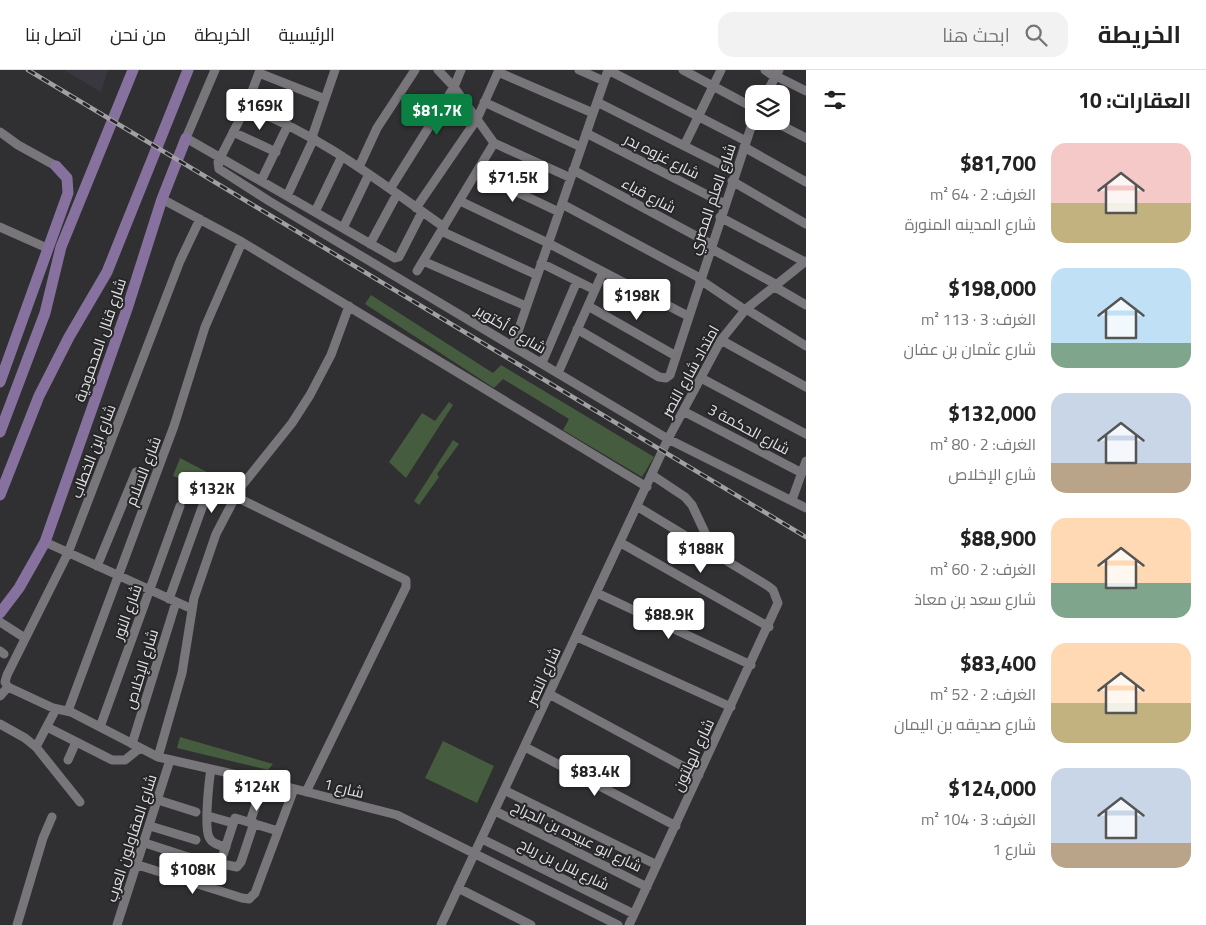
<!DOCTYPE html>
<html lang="ar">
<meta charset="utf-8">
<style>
body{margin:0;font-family:"Titillium Web",Cairo,sans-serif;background:#f2f2f2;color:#222;direction:rtl;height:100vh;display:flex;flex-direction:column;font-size:19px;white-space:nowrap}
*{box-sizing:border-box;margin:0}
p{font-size:16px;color:#767676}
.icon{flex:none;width:28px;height:28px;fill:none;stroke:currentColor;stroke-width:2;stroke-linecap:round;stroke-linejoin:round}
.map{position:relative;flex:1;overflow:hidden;direction:ltr}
.drawer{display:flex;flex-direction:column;background:#fff;width:400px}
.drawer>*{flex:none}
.controls{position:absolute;left:745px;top:15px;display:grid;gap:10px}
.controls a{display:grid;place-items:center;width:45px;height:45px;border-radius:10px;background:#fff;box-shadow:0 2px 12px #0003;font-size:25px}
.price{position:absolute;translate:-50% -42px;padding:0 11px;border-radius:5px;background:#fff;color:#222;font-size:16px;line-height:32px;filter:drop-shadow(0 1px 2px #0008)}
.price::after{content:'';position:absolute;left:50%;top:30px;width:15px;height:11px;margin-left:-8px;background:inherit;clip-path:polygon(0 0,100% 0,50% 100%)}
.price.selected{background:#0b8043;color:#fff}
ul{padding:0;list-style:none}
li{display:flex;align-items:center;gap:15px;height:125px;padding:0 15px}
li span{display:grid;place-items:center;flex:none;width:140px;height:100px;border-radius:15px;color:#555}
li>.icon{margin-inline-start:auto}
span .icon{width:60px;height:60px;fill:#fffc;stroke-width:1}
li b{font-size:21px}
h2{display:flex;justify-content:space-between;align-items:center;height:60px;padding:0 15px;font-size:21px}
header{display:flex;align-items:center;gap:30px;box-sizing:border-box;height:70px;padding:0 25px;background:#fff;border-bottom:1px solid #e0e0e0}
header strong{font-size:24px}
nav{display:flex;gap:28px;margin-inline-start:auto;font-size:18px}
.search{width:350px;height:45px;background:#f2f2f2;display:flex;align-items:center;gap:12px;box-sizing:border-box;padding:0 18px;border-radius:15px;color:#767676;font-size:19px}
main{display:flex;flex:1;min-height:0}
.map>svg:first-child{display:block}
.built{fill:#3b3740}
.green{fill:#455c3e}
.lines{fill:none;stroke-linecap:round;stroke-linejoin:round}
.minor{stroke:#78767a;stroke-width:9}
.major{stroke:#87719f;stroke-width:11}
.rail-casing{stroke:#a1a0a3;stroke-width:4.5}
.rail{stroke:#262528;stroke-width:2.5;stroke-dasharray:8;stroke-linecap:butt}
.labels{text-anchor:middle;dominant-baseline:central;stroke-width:4;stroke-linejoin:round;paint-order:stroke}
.street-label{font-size:15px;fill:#e1e0e2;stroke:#262528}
</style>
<header>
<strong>الخريطة</strong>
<div class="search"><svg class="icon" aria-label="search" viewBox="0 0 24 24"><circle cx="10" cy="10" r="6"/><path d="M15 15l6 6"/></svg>ابحث هنا</div>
<nav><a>الرئيسية</a><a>الخريطة</a><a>من نحن</a><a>اتصل بنا</a></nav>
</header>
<main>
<section class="drawer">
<h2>العقارات: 10<svg class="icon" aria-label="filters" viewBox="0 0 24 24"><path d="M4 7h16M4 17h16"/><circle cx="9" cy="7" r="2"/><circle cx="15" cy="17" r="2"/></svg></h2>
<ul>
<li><span style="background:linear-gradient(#f6c9c9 60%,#c2b280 0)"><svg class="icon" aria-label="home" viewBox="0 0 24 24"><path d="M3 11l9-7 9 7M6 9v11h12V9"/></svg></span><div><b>$81,700</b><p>الغرف: 2 · 64 m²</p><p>شارع المدينه المنورة</p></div></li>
<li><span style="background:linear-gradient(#bfe0f5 75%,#7fa58c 0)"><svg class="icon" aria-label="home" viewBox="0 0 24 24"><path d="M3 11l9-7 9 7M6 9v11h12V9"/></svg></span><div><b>$198,000</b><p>الغرف: 3 · 113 m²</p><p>شارع عثمان بن عفان</p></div></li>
<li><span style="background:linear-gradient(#c9d6e8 70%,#b9a48a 0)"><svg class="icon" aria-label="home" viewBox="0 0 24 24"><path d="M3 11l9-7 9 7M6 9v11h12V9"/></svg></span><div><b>$132,000</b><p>الغرف: 2 · 80 m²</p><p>شارع الإخلاص</p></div></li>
<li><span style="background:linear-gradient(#ffd9b3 65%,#7fa58c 0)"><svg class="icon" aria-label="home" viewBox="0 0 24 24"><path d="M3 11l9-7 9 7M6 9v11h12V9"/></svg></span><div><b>$88,900</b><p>الغرف: 2 · 60 m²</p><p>شارع سعد بن معاذ</p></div></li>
<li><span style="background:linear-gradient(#ffd9b3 60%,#c2b280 0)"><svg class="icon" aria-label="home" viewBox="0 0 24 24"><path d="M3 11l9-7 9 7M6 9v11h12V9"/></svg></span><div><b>$83,400</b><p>الغرف: 2 · 52 m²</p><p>شارع صديقه بن اليمان</p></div></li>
<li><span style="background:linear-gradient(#c9d6e8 75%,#b9a48a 0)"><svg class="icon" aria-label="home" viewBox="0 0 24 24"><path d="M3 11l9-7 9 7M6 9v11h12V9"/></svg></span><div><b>$124,000</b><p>الغرف: 3 · 104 m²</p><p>شارع 1</p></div></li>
</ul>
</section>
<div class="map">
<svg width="806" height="855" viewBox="0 0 806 855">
<rect width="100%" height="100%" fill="#302f32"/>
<path class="built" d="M64,0H108L101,22Z"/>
<path class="green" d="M371,225L493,303L501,295L654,387L642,407L563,360L569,349L503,309L494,318L365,234Z
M449,332L453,335L406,408L389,392L422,343L435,351Z
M453,370L459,374L437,404L439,407L419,435L414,431Z
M180,388L207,402L203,412H190L173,406Z
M180,667L273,694L268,700L177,678Z
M443,671L494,696L477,733L425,708Z"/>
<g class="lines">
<path class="minor" d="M215,0L186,68L395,188L399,187L422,142
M260,0L246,37L218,92L219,99L269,131L668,369L806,438
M438,0L454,17L494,73
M579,0L604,11
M608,0L746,71
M683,0L754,38
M765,0L775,7
M498,2L593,43
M259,3L325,29
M776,6L806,21
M766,24L779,0
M484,32L581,77
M597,32L736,102
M246,37C319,64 381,113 444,157
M773,51L806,68
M0,62L18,75L56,96
M233,62L276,82
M586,63L725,134
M312,67L335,0
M494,73L571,108
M684,76L721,0
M744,77L806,112
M359,97L377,58L415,0
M573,100L711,174
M477,103L559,142
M261,111L288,55
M732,111L806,154
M390,119L454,17L461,0
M287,126L314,68
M162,129L242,172L647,417
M460,131L548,173L688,246
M562,134L700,208
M416,138L477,49L499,0
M315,142L342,86
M720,147L805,192
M0,157L47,178
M343,158L369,104
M441,161L537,205
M370,174L397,124
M710,178L777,215
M423,191L526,236
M541,193L595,220
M417,201L494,73
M699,209L745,240
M775,217L806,235
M588,236L676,286
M746,239L806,276
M577,259L659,307L666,308L670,305L754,48
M721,270L806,317
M513,276L608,0
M542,293L577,211
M558,303L603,202
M701,308L806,364
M683,341L802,403
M652,405L685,427L692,435L715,484
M234,426L406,510V517L306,722
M792,430L806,391
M45,472L192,539
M621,473L769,557
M97,496L136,402
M597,523L751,595
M169,529L203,435
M0,552L25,568
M577,567L731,637
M0,581L4,584
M8,617L53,638L71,642L158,687L264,711L397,745L618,855
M8,617L5,612L7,605L68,483L180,191L200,149
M549,624L699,705
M0,626L8,617
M68,641L174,356L205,257L242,172
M0,654L25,668L36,677L80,732
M47,657L112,690H125L140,678
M100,657L180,436
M132,674L176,532
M36,677L56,639
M525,677L676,756
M158,687L182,603L194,528L216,464L240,418L292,353L310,325L331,285L349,236
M68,690L76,672
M211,699C209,711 204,757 209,767C212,774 219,775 226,777
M504,720L657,795
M242,727L248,707
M158,730L196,742
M495,741L647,817
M208,746L233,753
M250,752L264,711
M150,756L196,770
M482,769L634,844
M145,773L188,787L237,797L241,792L254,753
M220,794L235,748L278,761
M138,795L242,828L249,829L255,823L294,719
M458,818L531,855
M17,855L43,768L52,747
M117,855L170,690
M441,855L668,369L721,270L746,239L806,191
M629,855L778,533L773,520L768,516L638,437"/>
<path class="major" d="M0,312L68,123L67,108L56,96
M0,362L45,243L61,177L133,0
M0,425L39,326L69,267L107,202L188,0
M0,543L19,518L45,472L127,239L162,129L186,68"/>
<g class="rail-casing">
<path id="rail" d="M28,0L806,467"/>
</g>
<use href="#rail" class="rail"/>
</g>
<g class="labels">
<g class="street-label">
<text transform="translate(662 86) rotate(27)">شارع غزوه بدر</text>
<text transform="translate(649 125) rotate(28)">شارع قباء</text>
<text transform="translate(712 129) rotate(-71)">شارع العلم المصري</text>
<text transform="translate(511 259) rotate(31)">شارع 6 أكتوبر</text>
<text transform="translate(100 270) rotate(-71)">شارع قنال المحمودية</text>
<text transform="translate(690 301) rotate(-61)">امتداد شارع النصر</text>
<text transform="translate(749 359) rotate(28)">شارع الحكمة 3</text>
<text transform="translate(93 381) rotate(-69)">شارع ابن الخطاب</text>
<text transform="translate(143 401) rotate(-69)">شارع السلام</text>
<text transform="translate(127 542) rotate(-70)">شارع النور</text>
<text transform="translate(141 599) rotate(-73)">شارع الإخلاص</text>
<text transform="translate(543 606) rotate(-65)">شارع النصر</text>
<text transform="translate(693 685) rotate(-65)">شارع الهلتون</text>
<text transform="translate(344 718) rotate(14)">شارع 1</text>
<text transform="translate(577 766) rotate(26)">شارع ابو عبيده بن الجراح</text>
<text transform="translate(131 768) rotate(-72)">شارع المقاولون العرب</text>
<text transform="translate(564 794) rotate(26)">شارع بلال بن رباح</text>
</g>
</g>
</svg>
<div class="controls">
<a><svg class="icon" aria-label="layers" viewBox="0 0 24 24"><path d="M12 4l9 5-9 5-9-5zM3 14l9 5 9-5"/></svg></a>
</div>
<b class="price" style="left:260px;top:61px">$169K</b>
<b class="price selected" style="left:437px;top:66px">$81.7K</b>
<b class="price" style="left:513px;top:133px">$71.5K</b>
<b class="price" style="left:637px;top:251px">$198K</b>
<b class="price" style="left:212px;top:444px">$132K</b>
<b class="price" style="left:701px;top:504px">$188K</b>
<b class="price" style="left:669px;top:570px">$88.9K</b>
<b class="price" style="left:595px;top:727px">$83.4K</b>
<b class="price" style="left:257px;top:742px">$124K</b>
<b class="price" style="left:193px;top:825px">$108K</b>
</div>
</main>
